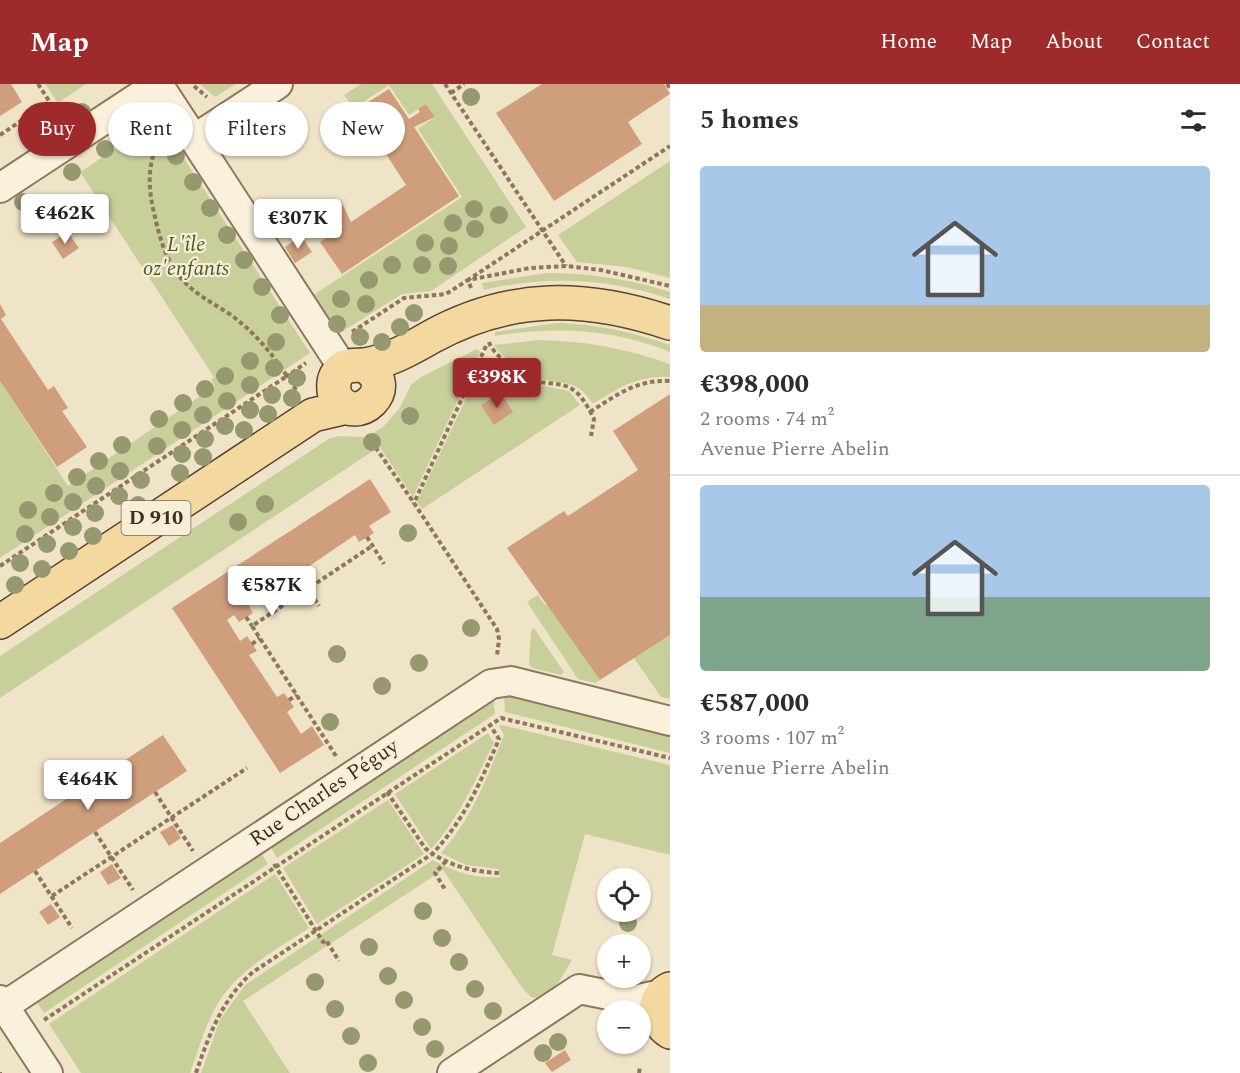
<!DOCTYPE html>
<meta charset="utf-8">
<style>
body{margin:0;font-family:Spectral,serif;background:#f7f7f7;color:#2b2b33;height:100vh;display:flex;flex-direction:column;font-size:22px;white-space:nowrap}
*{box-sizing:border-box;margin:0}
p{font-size:20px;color:#7c7c81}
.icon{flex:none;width:33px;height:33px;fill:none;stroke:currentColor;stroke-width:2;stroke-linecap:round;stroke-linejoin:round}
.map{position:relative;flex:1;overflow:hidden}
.drawer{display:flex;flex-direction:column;background:#fff;width:570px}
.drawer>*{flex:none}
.top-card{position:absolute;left:18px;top:18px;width:561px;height:54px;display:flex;gap:12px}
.fabs{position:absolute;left:597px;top:784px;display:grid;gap:12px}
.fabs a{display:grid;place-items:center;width:54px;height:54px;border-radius:50%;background:#fff;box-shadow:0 2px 4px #0004;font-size:30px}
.price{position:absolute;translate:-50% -51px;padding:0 14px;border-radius:6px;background:#fff;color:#222;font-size:20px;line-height:39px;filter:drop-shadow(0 2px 3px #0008)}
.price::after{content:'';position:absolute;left:50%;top:36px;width:18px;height:14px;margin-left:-9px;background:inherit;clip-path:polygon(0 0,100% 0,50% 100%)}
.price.on{background:#9e2a2b;color:#fff}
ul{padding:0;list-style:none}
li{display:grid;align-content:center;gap:12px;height:318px;padding:0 30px}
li+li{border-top:2px solid #e1e1e2}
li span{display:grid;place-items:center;height:186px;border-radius:6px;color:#555}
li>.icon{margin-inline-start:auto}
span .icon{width:108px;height:108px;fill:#fffc;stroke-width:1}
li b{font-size:26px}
h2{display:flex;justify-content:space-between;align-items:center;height:72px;padding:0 30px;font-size:26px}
.tag{padding:0 21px;border-radius:27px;background:#fff;box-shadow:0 2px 4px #0004;font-size:21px;line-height:54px}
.tag.on{background:#9e2a2b;color:#fff}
header{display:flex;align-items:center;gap:36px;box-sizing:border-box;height:84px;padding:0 30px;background:#9e2a2b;color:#fff}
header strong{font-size:28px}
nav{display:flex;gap:33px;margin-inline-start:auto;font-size:21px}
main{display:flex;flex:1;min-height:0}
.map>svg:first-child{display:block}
.green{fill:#c9cf9b}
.building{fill:#cf9f7d}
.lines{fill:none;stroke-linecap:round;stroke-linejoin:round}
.minor-casing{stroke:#8d765c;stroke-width:32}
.major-casing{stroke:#5b4430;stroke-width:36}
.path{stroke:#8d765c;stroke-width:4;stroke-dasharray:4.5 3;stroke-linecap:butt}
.minor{stroke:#faf1dc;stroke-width:28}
.major{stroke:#f3d9a0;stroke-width:33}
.tree{fill:#96986f}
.labels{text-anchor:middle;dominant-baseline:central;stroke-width:4.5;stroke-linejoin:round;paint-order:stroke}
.shield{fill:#f7eed8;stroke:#756857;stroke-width:1.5}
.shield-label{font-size:20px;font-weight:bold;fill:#3d2e20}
.park-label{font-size:21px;font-style:italic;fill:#4d5a26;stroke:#f7eed8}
.street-label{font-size:21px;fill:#3d2e20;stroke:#f7eed8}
</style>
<header>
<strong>Map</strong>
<nav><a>Home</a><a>Map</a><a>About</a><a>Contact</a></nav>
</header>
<main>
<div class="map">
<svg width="670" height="989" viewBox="0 0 670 989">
<rect width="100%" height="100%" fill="#f0e4c8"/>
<path class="green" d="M45,0H86L58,19Z
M200,0H236L215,13Z
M361,0H432L526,143L431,207L402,210L337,251L312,212L462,113L418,45L435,33L426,20L409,31L389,1L354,24L344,11Z
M159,36L310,269L0,474V297L68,402L215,302L211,296L214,293L80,88Z
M670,77V194L627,183L577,178L558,151Z
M547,189C589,189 630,195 670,208V215C608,194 547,191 484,206L482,199Z
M557,239C597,240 632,248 670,261V268C613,245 556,242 495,252V248Z
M538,256C585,257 626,264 670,280V293C639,291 618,304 593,320C575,292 562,303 536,293C522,287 502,273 494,261Z
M477,265L480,268L413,413L371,350L383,343L399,325L411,301L421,293Z
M490,275L506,281L530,299L569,307L580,321L422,425L417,418L484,277Z
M340,352L364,353L373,367L0,614V572L330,354Z
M538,511L545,521L548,520L600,596L595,599L578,595L527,518Z
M534,544L564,588L561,591L532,584L529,580L531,546Z
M670,551V615L661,613L634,574Z
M504,611L670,650V669L505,628Z
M493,612L495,630L277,774L268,758Z
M502,641L670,681V771L585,750L552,871L572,876L557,901L537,914L531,913L523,905L443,786L243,917L290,989H201L220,936L245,901L433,776C455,788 475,795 500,793L498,785L466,781L441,769C472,734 487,694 504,651L499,642Z
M488,649L494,659C475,696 460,733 431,765L395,710Z
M388,716L424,770L317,840L283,784Z
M258,764L268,780L44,929L34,914Z
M275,790L309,844C277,865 241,884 220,916C206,938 199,965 190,989H81L49,940Z"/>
<path class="building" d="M0,0H11L22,18L0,32Z
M542,0H664L670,10L628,38L642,60L554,117L496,29Z
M389,5L409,35L420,28L418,25L426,20L435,33L414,43L459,112L342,190L320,158L343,143L335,132L332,134L327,126L341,117L351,138L406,101L357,25Z
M68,148L79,164L63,175L52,158Z
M301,152L312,168L295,179L285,163Z
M0,220L6,231L1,235L48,306L54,302L68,324L62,327L87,363L57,383L0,297Z
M501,309L513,328L494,341L481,321Z
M670,310V551L600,596L507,464L564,427L568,432L638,386L613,347Z
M370,395L391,428L369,442L374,449L359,458L355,451L305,485L310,491L295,501L290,494L249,522L253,529L239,538L234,531L227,536L240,557L247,552L257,567L249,571L277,613L284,609L294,623L287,628L301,650L312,642L324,661L280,689L172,524Z
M163,651L187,687L0,810V759Z
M173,741L181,754L169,762L160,748Z
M112,780L121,794L108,801L100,788Z
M51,820L60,833L48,841L39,828Z
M565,966L571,976L552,988L545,979Z"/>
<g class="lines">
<g class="minor-casing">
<path id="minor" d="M158,0L194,55
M278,0L194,55L343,284
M0,104L158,0
M0,916L48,989
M4,922L491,600L511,597L670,637
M452,989L579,905L634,916L662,910"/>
</g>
<g class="major-casing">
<path id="major" d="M363,281C403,302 355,346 336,313C333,307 333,298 336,292C343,279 353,282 364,281C387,278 412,264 431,253C511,209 586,211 670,239
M0,538L313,331L347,323
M670,905C651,914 653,937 670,948"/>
</g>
<path class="path" d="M38,0L59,32
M445,0L566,182
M667,0L670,4
M194,2L207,13
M451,9L464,0
M0,51L49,18
M471,204L468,196L670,62
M352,248L404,214L446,210L468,196L530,184L566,182L601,186L670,202
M489,258C493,272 525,294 540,298C550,300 563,299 572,305C582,311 589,325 594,335L591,352
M486,262L414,419L497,545L499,555L497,572
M296,306L287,292L306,279
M590,328C616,311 638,295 670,297
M367,351L414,419
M367,453L384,480
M0,482L287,292C271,268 254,248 231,231C210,217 188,207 174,185C164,169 159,151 155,133C149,109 147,89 155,65L143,42
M302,496L319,522
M246,533L252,542
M252,560L260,554
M289,616L297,611
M336,672L252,542L372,462
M155,708L193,767
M387,708L425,764C445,781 473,788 499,789
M95,748L133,806
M446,777L435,789L446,807
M274,780L323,858L326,856L339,877
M35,787L72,844
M52,812L247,684
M44,936L501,634L670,674
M0,988V989
M196,989C209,951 222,915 253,888L432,770C464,737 481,697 499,655L490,641
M639,989L640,983"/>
<use href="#minor" class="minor"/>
<use href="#major" class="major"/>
</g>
<g class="tree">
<circle cx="471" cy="13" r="9"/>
<circle cx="82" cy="28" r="9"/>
<circle cx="160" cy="47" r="9"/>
<circle cx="49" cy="50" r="9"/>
<circle cx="357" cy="62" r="9"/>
<circle cx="105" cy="65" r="9"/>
<circle cx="176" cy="72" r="9"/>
<circle cx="72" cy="88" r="9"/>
<circle cx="193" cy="98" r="9"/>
<circle cx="23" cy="118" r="9"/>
<circle cx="210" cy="124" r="9"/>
<circle cx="474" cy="125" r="9"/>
<circle cx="499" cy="131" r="9"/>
<circle cx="453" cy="139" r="9"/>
<circle cx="475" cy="145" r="9"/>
<circle cx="227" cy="151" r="9"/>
<circle cx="425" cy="159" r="9"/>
<circle cx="449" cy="162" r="9"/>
<circle cx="244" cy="176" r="9"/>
<circle cx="392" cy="181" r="9"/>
<circle cx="422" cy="181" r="9"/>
<circle cx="448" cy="182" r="9"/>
<circle cx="369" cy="196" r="9"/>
<circle cx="262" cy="203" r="9"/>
<circle cx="341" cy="215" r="9"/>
<circle cx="366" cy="220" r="9"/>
<circle cx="414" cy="229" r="9"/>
<circle cx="280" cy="231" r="9"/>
<circle cx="337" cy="240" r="9"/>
<circle cx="400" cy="243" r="9"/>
<circle cx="360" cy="253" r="9"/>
<circle cx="276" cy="258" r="9"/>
<circle cx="382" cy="258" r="9"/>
<circle cx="250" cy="277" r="9"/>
<circle cx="274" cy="284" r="9"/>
<circle cx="225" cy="292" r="9"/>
<circle cx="297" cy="294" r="9"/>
<circle cx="250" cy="301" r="9"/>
<circle cx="205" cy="305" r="9"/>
<circle cx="272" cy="311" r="9"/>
<circle cx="292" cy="314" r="9"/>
<circle cx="227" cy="317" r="9"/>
<circle cx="183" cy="319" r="9"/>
<circle cx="250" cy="326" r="9"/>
<circle cx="268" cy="330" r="9"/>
<circle cx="203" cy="331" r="9"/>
<circle cx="410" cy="332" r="9"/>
<circle cx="159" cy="335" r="9"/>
<circle cx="225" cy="342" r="9"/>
<circle cx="182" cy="346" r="9"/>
<circle cx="244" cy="346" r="9"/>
<circle cx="205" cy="355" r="9"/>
<circle cx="372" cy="358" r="9"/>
<circle cx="122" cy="361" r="9"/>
<circle cx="157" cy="362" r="9"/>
<circle cx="182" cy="370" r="9"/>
<circle cx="203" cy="373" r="9"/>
<circle cx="99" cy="377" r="9"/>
<circle cx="120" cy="387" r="9"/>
<circle cx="180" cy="389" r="9"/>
<circle cx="77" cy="393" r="9"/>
<circle cx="141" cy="396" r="9"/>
<circle cx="96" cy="402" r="9"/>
<circle cx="54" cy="409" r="9"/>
<circle cx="119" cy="412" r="9"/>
<circle cx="73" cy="418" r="9"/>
<circle cx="265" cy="420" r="9"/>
<circle cx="138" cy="421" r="9"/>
<circle cx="28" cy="426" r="9"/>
<circle cx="95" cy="429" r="9"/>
<circle cx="50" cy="433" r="9"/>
<circle cx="238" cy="438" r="9"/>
<circle cx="73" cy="443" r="9"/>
<circle cx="408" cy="449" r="9"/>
<circle cx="25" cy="450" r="9"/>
<circle cx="93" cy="452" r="9"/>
<circle cx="47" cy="460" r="9"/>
<circle cx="69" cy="467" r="9"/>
<circle cx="20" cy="479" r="9"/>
<circle cx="42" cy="485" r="9"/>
<circle cx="15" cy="501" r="9"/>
<circle cx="471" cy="544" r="9"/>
<circle cx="337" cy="570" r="9"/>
<circle cx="419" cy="579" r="9"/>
<circle cx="382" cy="602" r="9"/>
<circle cx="330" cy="638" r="9"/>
<circle cx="423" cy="827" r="9"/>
<circle cx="628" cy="839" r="9"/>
<circle cx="442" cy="854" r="9"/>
<circle cx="369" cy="863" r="9"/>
<circle cx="459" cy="878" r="9"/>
<circle cx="388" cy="892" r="9"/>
<circle cx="315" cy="898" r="9"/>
<circle cx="475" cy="905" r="9"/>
<circle cx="404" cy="916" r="9"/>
<circle cx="335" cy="925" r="9"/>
<circle cx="493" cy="927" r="9"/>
<circle cx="422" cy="943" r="9"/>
<circle cx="351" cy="952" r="9"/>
<circle cx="558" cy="958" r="9"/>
<circle cx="435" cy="965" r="9"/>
<circle cx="543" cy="969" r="9"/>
<circle cx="368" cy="979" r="9"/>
</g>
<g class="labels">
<rect class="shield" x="121.5" y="417" width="69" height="34" rx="4.5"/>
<g class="shield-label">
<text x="156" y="434">D 910</text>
</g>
<g class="park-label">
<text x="186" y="161">L'île<tspan x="186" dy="24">oz'enfants</tspan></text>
</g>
<g class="street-label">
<text transform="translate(324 709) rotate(-34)">Rue Charles Péguy</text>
</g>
</g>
</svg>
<div class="fabs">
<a><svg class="icon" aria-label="locate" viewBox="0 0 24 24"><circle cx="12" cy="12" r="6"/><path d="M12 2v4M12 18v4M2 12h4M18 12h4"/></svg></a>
<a>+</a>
<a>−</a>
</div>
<b class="price" style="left:65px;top:161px">€462K</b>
<b class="price" style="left:298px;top:166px">€307K</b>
<b class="price on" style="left:497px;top:325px">€398K</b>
<b class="price" style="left:272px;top:533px">€587K</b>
<b class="price" style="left:88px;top:727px">€464K</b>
<div class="top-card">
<a class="tag on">Buy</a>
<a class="tag">Rent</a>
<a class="tag">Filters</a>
<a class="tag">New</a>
</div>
</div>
<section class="drawer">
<h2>5 homes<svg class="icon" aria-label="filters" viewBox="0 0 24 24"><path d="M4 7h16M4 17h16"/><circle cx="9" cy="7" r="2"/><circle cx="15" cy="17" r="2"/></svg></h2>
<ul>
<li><span style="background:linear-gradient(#a9c7e8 75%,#c2b280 0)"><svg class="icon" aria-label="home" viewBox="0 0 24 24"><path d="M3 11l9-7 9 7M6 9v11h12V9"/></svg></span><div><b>€398,000</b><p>2 rooms · 74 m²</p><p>Avenue Pierre Abelin</p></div></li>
<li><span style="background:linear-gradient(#a9c7e8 60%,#7fa58c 0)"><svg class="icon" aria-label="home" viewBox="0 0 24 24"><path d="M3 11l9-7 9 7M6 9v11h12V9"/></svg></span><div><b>€587,000</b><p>3 rooms · 107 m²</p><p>Avenue Pierre Abelin</p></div></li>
</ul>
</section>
</main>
